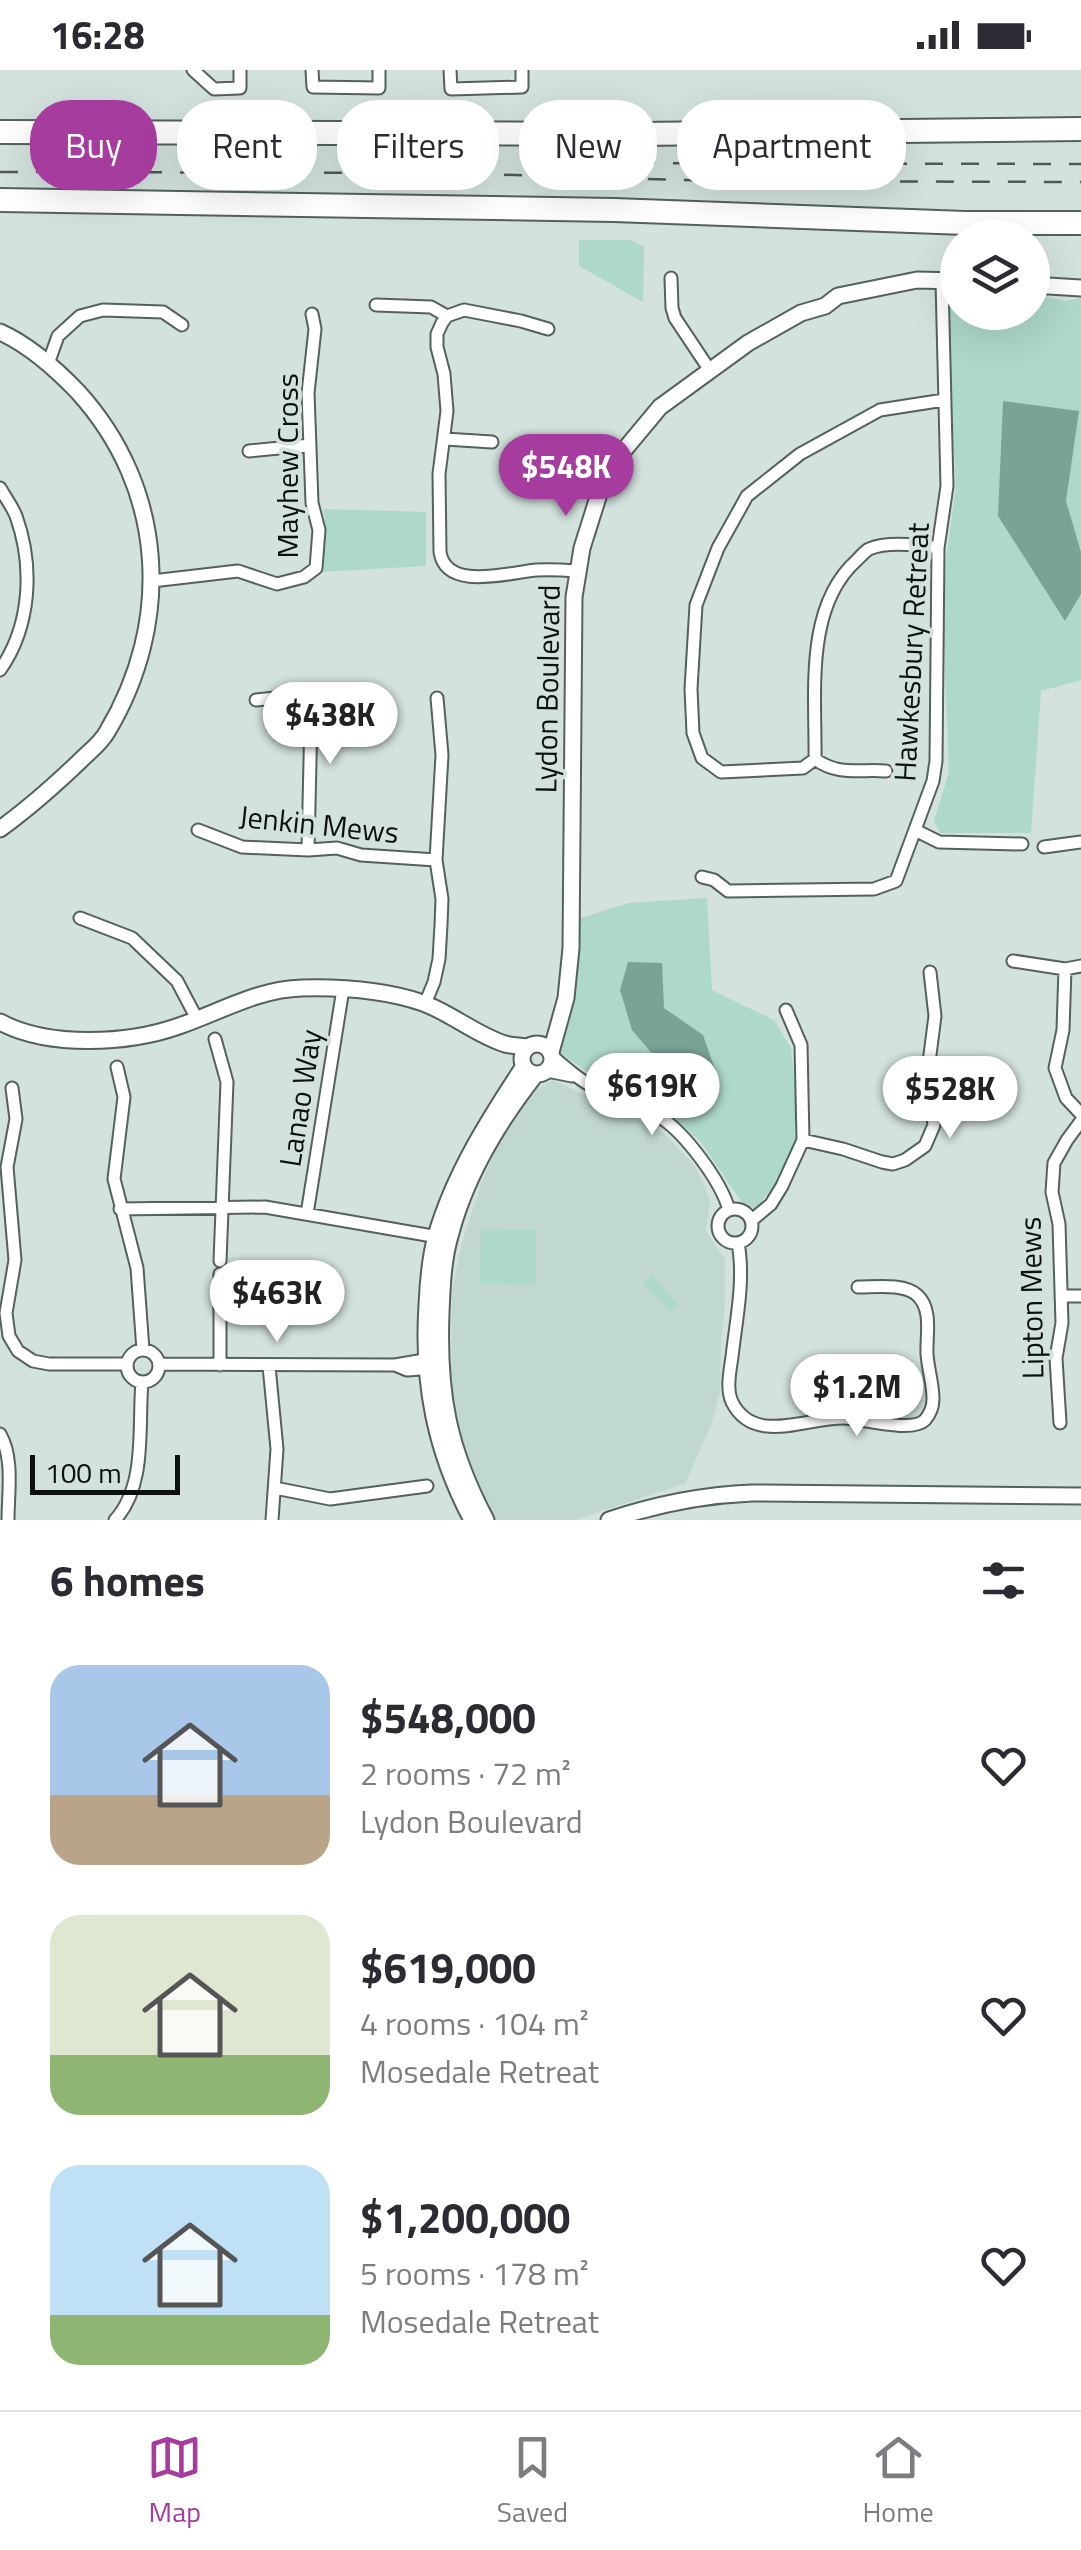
<!DOCTYPE html>
<meta charset="utf-8">
<style>
body{margin:0;font-family:"Titillium Web",sans-serif;background:#f7f7f7;color:#2b2b33;height:100vh;display:flex;flex-direction:column;font-size:38px;white-space:nowrap}
*{box-sizing:border-box;margin:0}
p{font-size:32px;color:#7c7c81}
.icon{flex:none;width:55px;height:55px;fill:none;stroke:currentColor;stroke-width:2;stroke-linecap:round;stroke-linejoin:round}
.map{position:relative;height:1450px;overflow:hidden}
.side{display:flex;flex-direction:column;background:#fff;flex:1}
.side>*{flex:none}
.top-card{position:absolute;left:30px;top:30px;width:1022px;height:90px;display:flex;gap:20px}
.tools{position:absolute;left:940px;top:150px;display:grid;gap:20px}
.tools a{display:grid;place-items:center;width:110px;height:110px;border-radius:50%;background:#fff;box-shadow:0 10px 40px #0002;font-size:50px}
.scale{position:absolute;left:30px;bottom:25px;width:150px;box-sizing:border-box;padding-left:10px;border:5px solid #0c1110;border-top:0;font-size:28px;line-height:35px;white-space:nowrap;color:#0c1110;-webkit-text-stroke:8px #d3e2dd;paint-order:stroke}
.price{position:absolute;translate:-50% -85px;padding:0 22px;border-radius:35px;background:#fff;color:#222;font-size:32px;line-height:65px;filter:drop-shadow(0 2px 5px #0008)}
.price::after{content:'';position:absolute;left:50%;top:60px;width:30px;height:22px;margin-left:-15px;background:inherit;clip-path:polygon(0 0,100% 0,50% 100%)}
.price.active{background:#a53c9e;color:#fff}
ul{padding:0;list-style:none}
li{display:flex;align-items:center;gap:30px;height:250px;padding:0 50px}
li span{display:grid;place-items:center;flex:none;width:280px;height:200px;border-radius:30px;color:#555}
li>.icon{margin-inline-start:auto}
span .icon{width:120px;height:120px;fill:#fffc;stroke-width:1}
li b{font-size:42px}
h2{display:flex;justify-content:space-between;align-items:center;height:120px;padding:0 50px;font-size:42px}
.tag{padding:0 35px;border-radius:40px;background:#fff;box-shadow:0 10px 40px #0002;font-size:35px;line-height:90px}
.tag.active{background:#a53c9e;color:#fff}
.status{display:flex;justify-content:space-between;align-items:center;height:70px;padding:0 50px;background:#fff;direction:ltr}
.status svg{height:28px;fill:currentColor}
.tab-bar{display:flex;justify-content:space-around;align-items:center;height:140px;border-top:2px solid #e1e1e2;background:#fff;font-size:28px;color:#7c7c81}
.tab-bar a{display:grid;justify-items:center;gap:5px}
.tab-bar .active{color:#a53c9e}
.map>svg:first-child{display:block}
.built{fill:#c0d8d0}
.green{fill:#aed8cb}
.water{fill:#7aa397}
.lines{fill:none;stroke-linecap:round;stroke-linejoin:round}
.minor-casing{stroke:#54615d;stroke-width:15}
.tertiary-casing{stroke:#54615d;stroke-width:19}
.motorway-casing{stroke:#54615d;stroke-width:26}
.minor{stroke:#fff;stroke-width:11}
.tertiary{stroke:#fff;stroke-width:15}
.motorway{stroke:#fff;stroke-width:22}
.rail{stroke:#4f5856;stroke-width:2.5;stroke-dasharray:18 18;stroke-linecap:butt}
.labels{text-anchor:middle;dominant-baseline:central;stroke-width:8;stroke-linejoin:round;paint-order:stroke}
.street-label{font-size:30px;fill:#0c1110;stroke:#d3e2dd}
</style>
<div class="status"><b>16:28</b><svg viewBox="0 0 49 12"><path d="M0 12V9h3v3zM5 12V6h3v6zM10 12V3h3v9zM15 12V0h3v12zM26 1h20v11H26zM47 4h2v5h-2z"/></svg></div>
<div class="map">
<svg width="1081" height="1450" viewBox="0 0 1081 1450">
<rect width="100%" height="100%" fill="#d3e2dd"/>
<path class="built" d="M553,1010L664,1063L696,1097L710,1130L706,1161L725,1189V1231L721,1275L720,1322L712,1352L686,1413L575,1450H494L466,1389L451,1342L452,1221L463,1169L483,1109L506,1057L526,1025Z"/>
<path class="green" d="M579,170H631L644,177L643,232L579,196Z
M957,220L958,242H1032L1033,224L1065,231L1081,228V610L1041,621L1031,763H940L934,751L949,702L943,546L946,491L956,416L950,308L949,235L950,228Z
M323,439L426,442V496L320,502L326,459Z
M707,828L712,920L774,950L791,978L795,1017V1070L777,1112L755,1139L741,1131L700,1071L667,1042L603,1013L558,981L578,849L628,833Z
M481,1159L536,1160L535,1214L480,1213Z
M652,1205L678,1235L670,1242L643,1213Z
M254,1206L268,1220L251,1237L237,1223Z"/>
<path class="water" d="M1003,331L1079,341L1066,431L1081,482V524L1065,551L998,446Z
M628,892L662,893L664,938L703,965L716,1002L666,1000L632,960L620,920Z"/>
<g class="lines">
<g class="minor-casing">
<path id="minor" d="M193,0L214,19L240,18V0
M312,0L313,17L379,18V0
M450,0L451,19L522,17V0
M671,208L672,238L675,248L709,299
M376,235L431,237L447,246
M548,259L521,251L464,240L447,246L442,253L437,264V277L444,304L447,341L439,404L440,482C446,522 510,502 537,500C551,499 564,500 577,501
M48,294L58,266L80,246L103,240L163,242L182,255
M445,369L492,372
M249,381L310,375
M0,418C5,427 12,436 16,446C34,496 31,556 0,600
M938,478C920,475 887,471 869,479C864,482 861,486 857,490C804,537 816,624 815,689L803,698L721,702L702,688L693,663L691,619L696,535L718,478L747,426L800,384L880,340L944,330
M152,511L238,501L277,514L304,507L316,498L319,460L312,433L308,323L315,259L312,244
M256,630L295,626L311,646L308,780
M815,689C838,706 859,699 886,701
M198,760L242,777L308,780L337,778L361,785L436,790
M915,760L939,772L1022,774
M1044,777L1081,772
M702,807L714,810L728,821L874,819L896,811L933,711L936,691L938,478L947,416L942,211
M80,848L132,868L177,911L197,949
M1013,891L1065,899L1081,896
M1065,899L1063,960L1055,998L1066,1028L1081,1044
M425,934L434,912L439,889L441,855L442,829L436,790L442,685L437,628
M215,969L227,1012L220,1191
M552,986C568,1000 583,1013 603,1022C621,1030 644,1036 660,1047C685,1063 721,1111 729,1140
M117,997L124,1027L114,1109L137,1198L143,1280
M547,1001L572,1006
M12,1018L16,1049L7,1097L15,1190L6,1243L9,1266L18,1281L33,1291L49,1294H127
M803,1070L843,1079L882,1092L893,1094L905,1090L925,1076L934,1055L928,1000L935,946L930,902
M718 1156a17 17 0 1 1 34 0a17 17 0 1 1-34 0Z
M120,1139L265,1137L444,1168
M307,1144L343,919
M752,1150L771,1134L782,1116L803,1070L801,975L786,940
M738,1173C745,1210 736,1250 732,1287C730,1301 726,1319 732,1332C754,1376 807,1347 844,1348C863,1349 912,1363 925,1350C930,1344 933,1336 933,1329C933,1314 928,1299 927,1284C926,1266 933,1239 917,1225C904,1213 875,1217 858,1217
M220,1204V1295
M1061,1226H1081
M127 1296a16 16 0 1 1 32 0a16 16 0 1 1-32 0Z
M159,1294L395,1295L430,1289
M395,1295L407,1300L435,1298
M269,1296L277,1379L272,1450
M1060,1353L1056,1288L1062,1253L1059,1154L1052,1122L1054,1093L1067,1070L1081,1051
M0,1364C14,1388 8,1423 8,1450
M275,1418L330,1429L427,1416
M115,1450C147,1415 138,1357 142,1312"/>
</g>
<g class="tertiary-casing">
<path id="tertiary" d="M1032,215L1081,218
M0,262C29,275 56,299 78,322C166,419 173,552 107,662C101,673 90,681 81,690C55,715 29,738 0,759
M0,952C49,978 128,974 179,956C220,942 258,919 302,918C343,917 385,920 423,933C451,943 476,965 505,974C512,976 521,976 528,977
M522 989a15 15 0 1 1 30 0a15 15 0 1 1-30 0Z
M551,982L566,928L571,878L574,527L582,478L599,424L620,385L660,337L748,273L801,243L825,236L838,226L917,210L958,211
M472,1450C435,1381 422,1312 427,1235C428,1212 430,1188 436,1166C454,1104 489,1049 524,996
M486,1450C448,1378 438,1324 441,1243C442,1218 443,1190 450,1166C465,1108 499,1051 536,1004
M609,1450C657,1434 702,1425 752,1423L1081,1426"/>
</g>
<g class="motorway-casing">
<path id="motorway" d="M0,62L640,64L1081,59
M0,130L614,140L965,153H1081"/>
</g>
<use href="#minor" class="minor"/>
<use href="#tertiary" class="tertiary"/>
<use href="#motorway" class="motorway"/>
<path class="rail" d="M601,93L1081,94
M0,102L444,103L719,111L1081,112"/>
</g>
<g class="labels">
<g class="street-label">
<text transform="translate(287 396) rotate(-90)">Mayhew Cross</text>
<text transform="translate(911 582) rotate(-87)">Hawkesbury Retreat</text>
<text transform="translate(547 619) rotate(-89)">Lydon Boulevard</text>
<text transform="translate(319 754) rotate(6)">Jenkin Mews</text>
<text transform="translate(300 1028) rotate(-81)">Lanao Way</text>
<text transform="translate(1031 1228) rotate(-91)">Lipton Mews</text>
</g>
</g>
</svg>
<div class="tools">
<a><svg class="icon" aria-label="layers" viewBox="0 0 24 24"><path d="M12 4l9 5-9 5-9-5zM3 14l9 5 9-5"/></svg></a>
</div>
<div class="scale">100 m</div>
<b class="price active" style="left:566px;top:449px">$548K</b>
<b class="price" style="left:330px;top:697px">$438K</b>
<b class="price" style="left:652px;top:1068px">$619K</b>
<b class="price" style="left:950px;top:1071px">$528K</b>
<b class="price" style="left:277px;top:1275px">$463K</b>
<b class="price" style="left:857px;top:1369px">$1.2M</b>
<div class="top-card">
<a class="tag active">Buy</a>
<a class="tag">Rent</a>
<a class="tag">Filters</a>
<a class="tag">New</a>
<a class="tag">Apartment</a>
</div>
</div>
<section class="side">
<h2>6 homes<svg class="icon" aria-label="filters" viewBox="0 0 24 24"><path d="M4 7h16M4 17h16"/><circle cx="9" cy="7" r="2"/><circle cx="15" cy="17" r="2"/></svg></h2>
<ul>
<li><span style="background:linear-gradient(#a9c7e8 65%,#b9a48a 0)"><svg class="icon" aria-label="home" viewBox="0 0 24 24"><path d="M3 11l9-7 9 7M6 9v11h12V9"/></svg></span><div><b>$548,000</b><p>2 rooms · 72 m²</p><p>Lydon Boulevard</p></div><svg class="icon" aria-label="heart" viewBox="0 0 24 24"><path d="M12 20l-8-8c-3-5 5-10 8-4 3-6 11-1 8 4z"/></svg></li>
<li><span style="background:linear-gradient(#dfe7d0 70%,#8fb573 0)"><svg class="icon" aria-label="home" viewBox="0 0 24 24"><path d="M3 11l9-7 9 7M6 9v11h12V9"/></svg></span><div><b>$619,000</b><p>4 rooms · 104 m²</p><p>Mosedale Retreat</p></div><svg class="icon" aria-label="heart" viewBox="0 0 24 24"><path d="M12 20l-8-8c-3-5 5-10 8-4 3-6 11-1 8 4z"/></svg></li>
<li><span style="background:linear-gradient(#bfe0f5 75%,#8fb573 0)"><svg class="icon" aria-label="home" viewBox="0 0 24 24"><path d="M3 11l9-7 9 7M6 9v11h12V9"/></svg></span><div><b>$1,200,000</b><p>5 rooms · 178 m²</p><p>Mosedale Retreat</p></div><svg class="icon" aria-label="heart" viewBox="0 0 24 24"><path d="M12 20l-8-8c-3-5 5-10 8-4 3-6 11-1 8 4z"/></svg></li>
</ul>
</section>
<nav class="tab-bar">
<a class="active"><svg class="icon" aria-label="map" viewBox="0 0 24 24"><path d="M3 6l6-2 6 2 6-2v14l-6 2-6-2-6 2zM9 4v14M15 6v14"/></svg>Map</a>
<a><svg class="icon" aria-label="saved" viewBox="0 0 24 24"><path d="M7 4h10v16l-5-4-5 4z"/></svg>Saved</a>
<a><svg class="icon" aria-label="home" viewBox="0 0 24 24"><path d="M3 11l9-7 9 7M6 9v11h12V9"/></svg>Home</a>
</nav>
